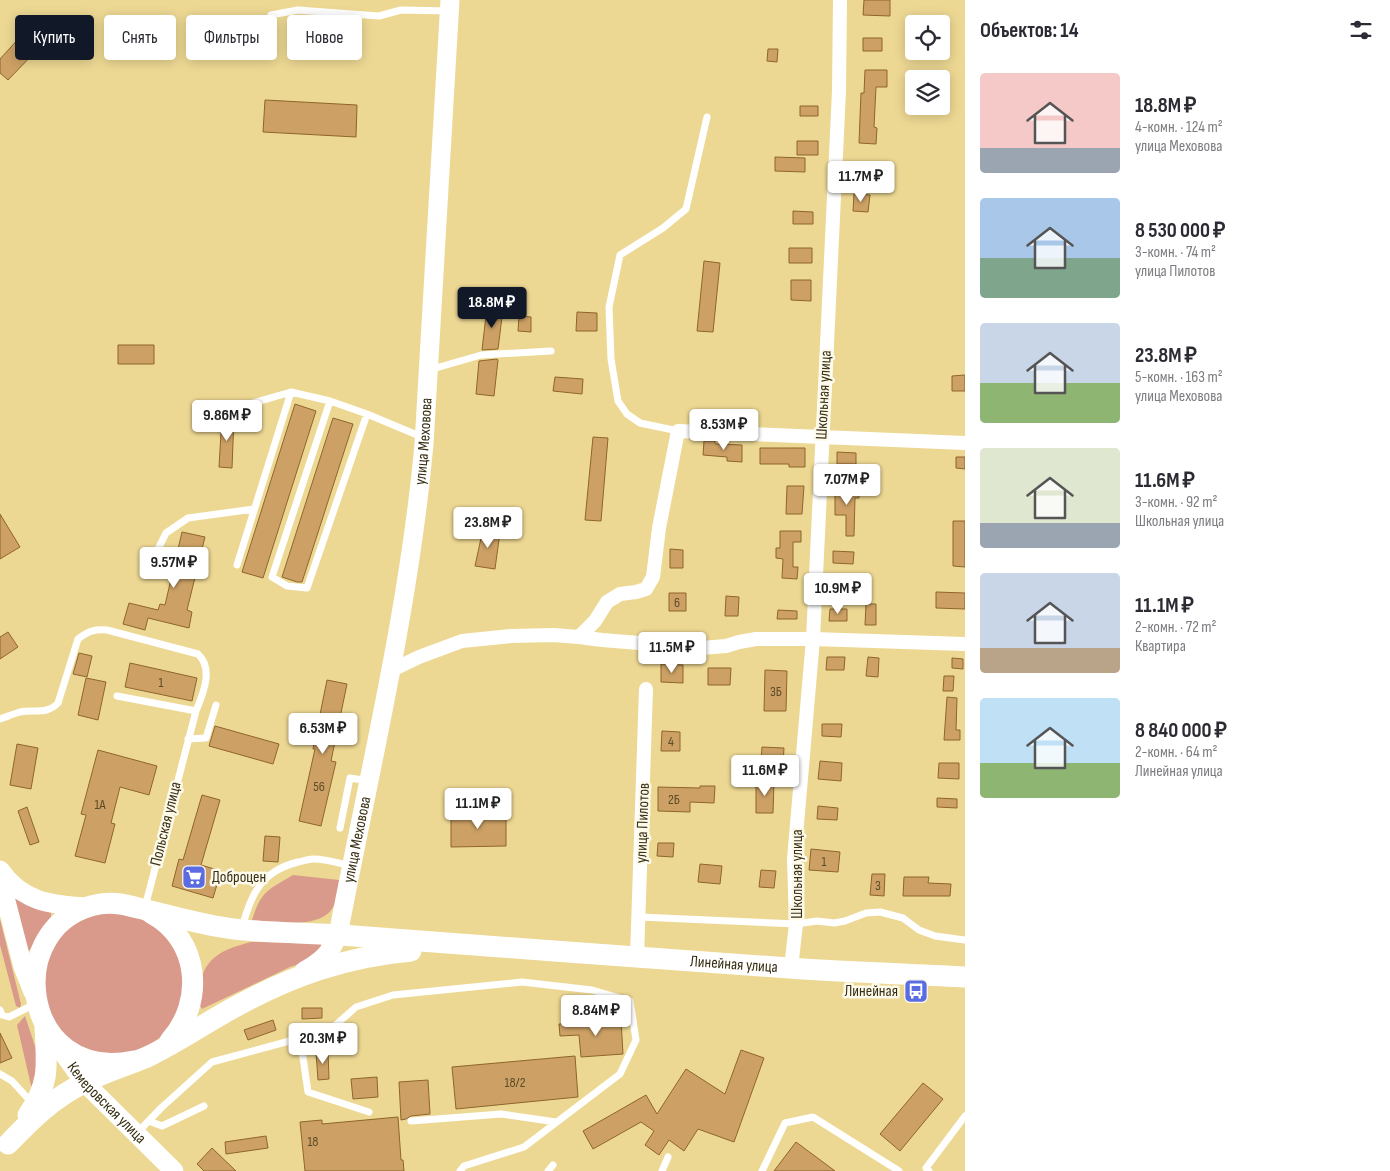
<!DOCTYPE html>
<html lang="ru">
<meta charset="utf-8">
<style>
body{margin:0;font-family:"Sofia Sans Condensed",sans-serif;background:#f7f7f7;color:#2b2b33;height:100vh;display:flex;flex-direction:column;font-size:19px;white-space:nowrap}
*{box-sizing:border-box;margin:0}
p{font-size:16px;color:#7c7c81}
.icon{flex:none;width:28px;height:28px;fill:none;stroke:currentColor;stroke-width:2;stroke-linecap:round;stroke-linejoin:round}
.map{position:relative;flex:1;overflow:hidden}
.side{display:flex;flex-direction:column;background:#fff;width:425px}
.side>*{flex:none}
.hud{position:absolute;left:15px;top:15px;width:475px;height:45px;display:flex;gap:10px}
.tools{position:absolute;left:905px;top:15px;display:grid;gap:10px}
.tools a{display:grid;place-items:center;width:45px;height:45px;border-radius:5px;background:#fff;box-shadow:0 2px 12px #0003;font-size:25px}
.price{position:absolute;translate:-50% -42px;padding:0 11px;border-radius:5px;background:#fff;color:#222;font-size:16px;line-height:32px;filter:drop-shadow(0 1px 2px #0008)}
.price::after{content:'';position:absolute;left:50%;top:30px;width:15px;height:11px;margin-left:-8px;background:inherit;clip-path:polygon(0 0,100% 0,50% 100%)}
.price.on{background:#111827;color:#fff}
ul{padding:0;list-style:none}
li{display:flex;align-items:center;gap:15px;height:125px;padding:0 15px}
li span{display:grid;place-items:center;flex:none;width:140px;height:100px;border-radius:5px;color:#555}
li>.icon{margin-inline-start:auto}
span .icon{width:60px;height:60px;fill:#fffc;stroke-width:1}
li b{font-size:21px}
h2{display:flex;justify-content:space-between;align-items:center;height:60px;padding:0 15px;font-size:21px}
.tag{padding:0 18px;border-radius:5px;background:#fff;box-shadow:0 2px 12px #0003;font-size:18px;line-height:45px}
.tag.on{background:#111827;color:#fff}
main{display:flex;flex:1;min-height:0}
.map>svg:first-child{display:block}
.green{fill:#d9998b}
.building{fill:#cda165;stroke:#8e652b}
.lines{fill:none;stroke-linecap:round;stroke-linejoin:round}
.lane{stroke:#fff;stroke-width:7}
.street{stroke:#fff;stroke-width:14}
.secondary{stroke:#fff;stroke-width:19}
.primary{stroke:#fff;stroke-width:21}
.labels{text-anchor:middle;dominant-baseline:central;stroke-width:5;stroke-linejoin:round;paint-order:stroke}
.number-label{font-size:14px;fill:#5d4c28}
.street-label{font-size:16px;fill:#383014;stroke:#fdfaec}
.poi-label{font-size:16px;fill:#383014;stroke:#fdfaec;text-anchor:start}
</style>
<main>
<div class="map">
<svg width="965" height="1171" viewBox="0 0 965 1171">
<rect width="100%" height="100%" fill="#edd893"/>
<path class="green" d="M293,875L339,880C339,891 336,909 326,915C310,927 271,922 252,920C261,891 268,890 293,875Z
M13,895L51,913V919L29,951L26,948Z
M42 984a71 71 0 1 1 142 0a71 71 0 1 1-142 0Z
M0,919L21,1004L20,1008L16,1006L0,945Z
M251,942L321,943V951L314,959L290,967L202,1009C197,1001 199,995 200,986C204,956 225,949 251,942Z
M25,1016L35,1046L39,1063L33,1094L17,1025Z"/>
<path class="building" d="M864,0H890V16L863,15Z
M21,36L36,51L8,80L0,73V59Z
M863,38H882V51H863Z
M768,49H778L777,62L767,61Z
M865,70H887V87H876L874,127L877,128L876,144L859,143L861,93H864Z
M265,100L357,105L356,137L263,132Z
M800,106H818V116H800Z
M797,141H818V155H797Z
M775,157L805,158V172L775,171Z
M857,162H872L871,178L857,177Z
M854,194L870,195L868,212L853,211Z
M793,211L813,212V224H793Z
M789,248H812V263H789Z
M704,261L720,263L713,332L697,331Z
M791,280H811V301L791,300Z
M487,307L503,309L498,349L482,350Z
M577,312L597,313V331H576Z
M519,316L531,317V332L518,331Z
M118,345H154V364H118Z
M497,359L498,360L494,396L476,394L479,361Z
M965,375V391H952V376Z
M555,377L583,379L582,394L553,391Z
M295,404L316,411L263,578L242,572Z
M222,416L234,417L232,468L219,467Z
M333,418L353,424L302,582H297L282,577Z
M593,437L608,438L601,521L585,520Z
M704,441H715V444L742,445V462L727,461V457L703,455Z
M760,448H805V467H789V464H760Z
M837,452L856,453V464H837Z
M956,457H965V469L956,468Z
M787,486H804L802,514H786Z
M835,486L859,487V498H855L854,536H846V515H835Z
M0,514L20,547L0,559Z
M953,521H965V567L953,566Z
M483,529L500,532L495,569L475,566Z
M780,531H801V542H793V567H798L797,579L782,578L783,559L776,558V548H780Z
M182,532L205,537L187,610L192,612L189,628L148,618L145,630L123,624L129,603L158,610L160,604L165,605Z
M670,549L683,550V568H670Z
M833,551L854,552L853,564L833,563Z
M936,592L965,593V609L936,608Z
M669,593H686V611H669Z
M726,596L739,597L738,616H725Z
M866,604H876V625H865Z
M830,609H847V621H829Z
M778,610L797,611V619H777Z
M8,632L18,647L0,659V637Z
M79,653L92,656L87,677L73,674Z
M827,657H845L844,670H826Z
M868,657L879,658L878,677L866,676Z
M952,658L963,659V669L952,668Z
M130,663L197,678L192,701L125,687Z
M661,664L683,665V683L661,682Z
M708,668H731L730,685H708Z
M765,670L787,671L786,711H764Z
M944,676H954L953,691H943Z
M86,678L106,682L98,720L78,715Z
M327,680L347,684L331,761L336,762L321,826L299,821L315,749H313Z
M947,697L957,698L956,730H960V740H944Z
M822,724H842L841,737L822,736Z
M215,726L279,744L273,764L209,746Z
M662,731L680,732V751H661Z
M17,744L38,748L31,789L10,785Z
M762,747L784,748L783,764L761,762Z
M98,750L157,766L149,795L120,787L111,823L115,824L105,863L75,856L86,815L81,814Z
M820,761L842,763L841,781L818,779Z
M939,763H959V779L938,778Z
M756,781H774L773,813H756Z
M700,786H715L714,803L690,802V812L658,811V787L700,788Z
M202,795L220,800L201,865L221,871L213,898L172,886L179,859L183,860Z
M937,798L957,799V808L937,807Z
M818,806L838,808L837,820L817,819Z
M27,807L39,842L30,845L18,811Z
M506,814V846L451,847V815Z
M265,836L280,837L278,862L263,861Z
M658,843H674L673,857L657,856Z
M811,849L840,852L838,872L809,870Z
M700,864L722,866L720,884L698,882Z
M761,870L776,871L774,888L759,887Z
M872,874H885L884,896L870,895Z
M904,877H929L928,883L951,884L950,896H903Z
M302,1008H322V1018L302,1019Z
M273,1020L276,1030L248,1040L244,1030Z
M621,1020L623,1054L581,1057L579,1035L560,1036L559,1024Z
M0,1033L12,1058L0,1063Z
M741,1050L764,1058L734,1142L698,1129L684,1151L669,1140L659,1155L645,1145L654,1131L641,1122L593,1149L583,1131L646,1095L657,1114L686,1069L725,1094Z
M328,1051L329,1079L318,1080L316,1052Z
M575,1056L578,1097L456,1109L452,1067Z
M377,1077L378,1097L353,1099L351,1079Z
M428,1080L430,1114L411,1116L406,1119L401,1120L399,1082Z
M923,1083L943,1099L900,1151L880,1134Z
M398,1117L401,1160H403L404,1171H305L300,1122L322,1120V1124Z
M266,1136L268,1148L226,1154L225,1142Z
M796,1142L835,1171H774Z
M212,1148L236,1171H204L197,1164Z"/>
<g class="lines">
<path class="lane" d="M271,15L298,10L379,16L401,10L449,11
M429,370L481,355L551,351
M330,401L272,577L287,586L307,588L367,414
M236,408L291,392L330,401L367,414L422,437
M678,431L640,423L627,414L618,401L611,359L609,307L620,255L663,228L686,209L707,117
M154,557L166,533L188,518L254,509
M237,565L291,392
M117,696L196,711
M0,719C6,717 13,714 20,712C34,709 47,715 58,703L78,639C88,631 95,629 107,630L198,654C214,669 203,694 196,711L145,907
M188,739L206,738L216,705
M340,828L350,778L369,781
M640,917L796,924L817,921L834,923L845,921L866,913L880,912L903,918L919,930L935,936L965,940
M242,928C251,893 262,871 298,862C303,861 309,859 313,859C326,859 339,863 351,866
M0,1010L2,1015L9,1017L35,1004
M300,1037L308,1092L369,1112
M0,1074L12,1081L33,1104
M149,1121L162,1126L204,1106
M411,1121L501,1114L556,1122
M138,1132L161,1108L212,1062L330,1030L356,1007L393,995L522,982L592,990L630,1001L636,1040L620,1074L524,1147L464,1166L460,1171
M548,1171L553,1165
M662,1171L668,1157
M762,1171L785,1123L813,1117L899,1171
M929,1171L926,1168L965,1116"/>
<path class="street" d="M579,637L595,621L607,602L620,594L636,592L646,589L653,577L659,528L678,431L965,443
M392,670L419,657L462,641L511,636L553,635L579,637L602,640L701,648L726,646L739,642L756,639H813L965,644
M637,957L646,689
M791,968L796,924L794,859L813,639L839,91L840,0"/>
<g class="secondary">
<path d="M0,870C22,902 51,905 87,907"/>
<path d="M0,878L23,967L33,992"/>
<path id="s1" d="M304,971C320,962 331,953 338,935C369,772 409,610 424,444L450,0"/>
<path id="s2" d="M55,1042L84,1082L174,1171"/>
</g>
<g class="primary">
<path d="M151,913C200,939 205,1002 170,1041"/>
<path id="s3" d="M134,1061C19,1085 0,921 100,904C118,901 133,907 150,911C181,918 213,928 244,930C277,933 309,933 341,935C490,946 640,958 789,968C848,972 906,974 965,977"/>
<path d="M28,1115C50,1084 47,1065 45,1028"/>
<path d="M8,1144C31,1120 53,1098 84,1083C104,1072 126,1066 147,1057C176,1043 204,1024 233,1008C291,976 345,957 411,951"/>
</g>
</g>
<defs>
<g id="supermarket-square" transform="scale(1.25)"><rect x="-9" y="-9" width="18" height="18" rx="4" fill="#5b6ce3" stroke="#fdfaec"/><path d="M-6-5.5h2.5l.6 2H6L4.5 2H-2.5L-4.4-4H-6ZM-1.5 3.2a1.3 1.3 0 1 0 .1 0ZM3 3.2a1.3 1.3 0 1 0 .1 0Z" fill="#fff"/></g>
<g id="bus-square" transform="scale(1.25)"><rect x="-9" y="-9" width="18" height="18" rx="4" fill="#5b6ce3" stroke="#fdfaec"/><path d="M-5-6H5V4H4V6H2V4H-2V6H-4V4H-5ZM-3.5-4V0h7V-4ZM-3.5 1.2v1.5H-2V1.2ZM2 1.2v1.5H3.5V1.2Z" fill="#fff"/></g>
</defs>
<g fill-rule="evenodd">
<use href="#supermarket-square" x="194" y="877"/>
<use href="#bus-square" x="916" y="991"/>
</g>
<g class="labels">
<g class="number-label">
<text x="677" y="602">6</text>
<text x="161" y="682">1</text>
<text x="776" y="691">3Б</text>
<text x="671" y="741">4</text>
<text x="319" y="786">56</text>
<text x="674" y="799">2Б</text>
<text x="100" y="804">1А</text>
<text x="824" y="861">1</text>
<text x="878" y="885">3</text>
<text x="515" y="1082">18/2</text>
<text x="313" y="1141">18</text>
</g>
<g class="street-label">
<text transform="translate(824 395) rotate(-87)">Школьная улица</text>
<text stroke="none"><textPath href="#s1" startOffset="552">улица Меховова</textPath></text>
<text transform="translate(643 823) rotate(-88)">улица Пилотов</text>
<text transform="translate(166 824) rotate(-76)">Польская улица</text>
<text stroke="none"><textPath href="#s1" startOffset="148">улица Меховова</textPath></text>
<text transform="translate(797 874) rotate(-90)">Школьная улица</text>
<text stroke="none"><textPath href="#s3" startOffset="896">Линейная улица</textPath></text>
<text stroke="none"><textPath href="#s2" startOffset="80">Кемеровская улица</textPath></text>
</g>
<g class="poi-label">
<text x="212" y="877">Доброцен</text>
<text x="898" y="991" text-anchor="end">Линейная</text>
</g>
</g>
</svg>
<div class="tools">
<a><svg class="icon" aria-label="locate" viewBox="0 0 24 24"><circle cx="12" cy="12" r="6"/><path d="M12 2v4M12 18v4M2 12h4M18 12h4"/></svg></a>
<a><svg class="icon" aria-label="layers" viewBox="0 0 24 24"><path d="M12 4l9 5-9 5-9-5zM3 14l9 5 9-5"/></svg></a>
</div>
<b class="price" style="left:861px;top:203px">11.7M ₽</b>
<b class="price on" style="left:492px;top:329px">18.8M ₽</b>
<b class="price" style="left:227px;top:442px">9.86M ₽</b>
<b class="price" style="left:724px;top:451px">8.53M ₽</b>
<b class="price" style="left:847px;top:506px">7.07M ₽</b>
<b class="price" style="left:488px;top:549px">23.8M ₽</b>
<b class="price" style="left:174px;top:589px">9.57M ₽</b>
<b class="price" style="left:838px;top:615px">10.9M ₽</b>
<b class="price" style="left:672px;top:674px">11.5M ₽</b>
<b class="price" style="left:323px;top:755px">6.53M ₽</b>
<b class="price" style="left:765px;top:797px">11.6M ₽</b>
<b class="price" style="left:478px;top:830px">11.1M ₽</b>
<b class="price" style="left:596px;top:1037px">8.84M ₽</b>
<b class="price" style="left:323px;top:1065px">20.3M ₽</b>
<div class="hud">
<a class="tag on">Купить</a>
<a class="tag">Снять</a>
<a class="tag">Фильтры</a>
<a class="tag">Новое</a>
</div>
</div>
<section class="side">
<h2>Объектов: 14<svg class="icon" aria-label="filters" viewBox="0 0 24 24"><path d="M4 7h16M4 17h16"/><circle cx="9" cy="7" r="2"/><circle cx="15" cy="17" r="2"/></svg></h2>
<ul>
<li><span style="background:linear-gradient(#f6c9c9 75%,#9aa5b1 0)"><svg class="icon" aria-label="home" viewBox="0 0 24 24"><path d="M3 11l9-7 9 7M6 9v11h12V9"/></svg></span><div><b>18.8M ₽</b><p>4-комн. · 124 m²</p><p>улица Меховова</p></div></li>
<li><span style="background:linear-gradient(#a9c7e8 60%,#7fa58c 0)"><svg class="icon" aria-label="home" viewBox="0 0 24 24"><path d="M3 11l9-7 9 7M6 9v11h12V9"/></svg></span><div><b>8 530 000 ₽</b><p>3-комн. · 74 m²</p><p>улица Пилотов</p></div></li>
<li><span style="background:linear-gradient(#c9d6e8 60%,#8fb573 0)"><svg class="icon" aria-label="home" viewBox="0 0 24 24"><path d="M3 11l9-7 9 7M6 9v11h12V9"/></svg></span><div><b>23.8M ₽</b><p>5-комн. · 163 m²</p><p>улица Меховова</p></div></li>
<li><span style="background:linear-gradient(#dfe7d0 75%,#9aa5b1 0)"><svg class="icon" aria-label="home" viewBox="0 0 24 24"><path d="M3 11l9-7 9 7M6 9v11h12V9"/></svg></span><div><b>11.6M ₽</b><p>3-комн. · 92 m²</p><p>Школьная улица</p></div></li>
<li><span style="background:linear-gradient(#c9d6e8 75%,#b9a48a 0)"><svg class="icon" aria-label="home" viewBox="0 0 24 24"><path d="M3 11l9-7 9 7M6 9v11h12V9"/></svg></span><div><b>11.1M ₽</b><p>2-комн. · 72 m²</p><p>Квартира</p></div></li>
<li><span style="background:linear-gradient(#bfe0f5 65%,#8fb573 0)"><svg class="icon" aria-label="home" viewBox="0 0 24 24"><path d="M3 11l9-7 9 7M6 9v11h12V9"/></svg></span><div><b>8 840 000 ₽</b><p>2-комн. · 64 m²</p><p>Линейная улица</p></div></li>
</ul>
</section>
</main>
